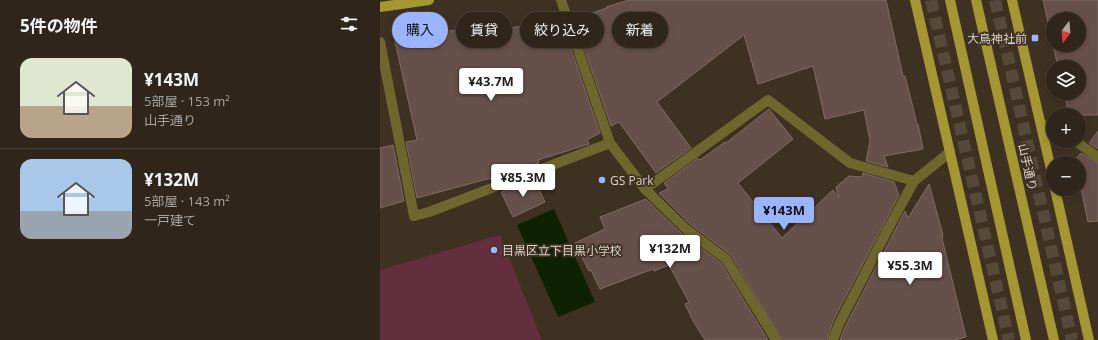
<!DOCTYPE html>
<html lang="ja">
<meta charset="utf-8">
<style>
body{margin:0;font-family:"Open Sans","Noto Sans JP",sans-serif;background:#372d23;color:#f1f3f6;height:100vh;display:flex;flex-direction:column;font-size:15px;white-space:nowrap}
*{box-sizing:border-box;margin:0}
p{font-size:13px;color:#a7a5a2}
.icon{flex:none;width:22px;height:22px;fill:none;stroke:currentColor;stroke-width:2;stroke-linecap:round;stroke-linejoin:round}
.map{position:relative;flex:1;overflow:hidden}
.sheet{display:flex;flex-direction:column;background:#2f251a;width:380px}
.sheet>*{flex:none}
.guide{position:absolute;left:12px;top:12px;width:380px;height:36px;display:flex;gap:8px}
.needle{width:26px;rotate:196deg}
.buttons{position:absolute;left:666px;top:12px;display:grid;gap:8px}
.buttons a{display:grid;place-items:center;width:40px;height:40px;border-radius:50%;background:#2f251a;box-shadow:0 2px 6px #0003,0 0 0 1px #4a4239;font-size:20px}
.price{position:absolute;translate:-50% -34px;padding:0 9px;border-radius:4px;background:#fff;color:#222;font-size:13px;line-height:26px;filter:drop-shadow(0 1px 2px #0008)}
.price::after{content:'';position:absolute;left:50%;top:24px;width:12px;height:9px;margin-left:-6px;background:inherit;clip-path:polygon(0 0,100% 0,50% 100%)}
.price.current{background:#9cb4fd;color:#111}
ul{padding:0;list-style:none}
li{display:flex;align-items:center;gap:12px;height:100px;padding:0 20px}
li+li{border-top:1px solid #4a4239}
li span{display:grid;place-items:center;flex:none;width:112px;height:80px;border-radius:12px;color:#555}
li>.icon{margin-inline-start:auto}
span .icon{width:48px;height:48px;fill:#fffc;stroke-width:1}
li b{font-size:17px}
h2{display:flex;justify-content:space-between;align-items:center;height:48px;padding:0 20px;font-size:17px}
.tag{padding:0 14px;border-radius:18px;background:#2f251a;box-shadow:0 2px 6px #0003,0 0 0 1px #4a4239;font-size:14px;line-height:36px}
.tag.current{background:#9cb4fd;color:#111}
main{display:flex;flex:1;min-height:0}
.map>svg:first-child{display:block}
.green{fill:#632f3d}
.water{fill:#0e2100}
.building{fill:#66504a;stroke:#816a63;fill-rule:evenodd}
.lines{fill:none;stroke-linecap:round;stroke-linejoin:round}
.motorway-tunnel{stroke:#56493b;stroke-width:12;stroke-dasharray:12 6;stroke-linecap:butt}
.service{stroke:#6f662d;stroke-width:10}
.minor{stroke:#6f662d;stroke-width:10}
.primary{stroke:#a49633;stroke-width:10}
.poi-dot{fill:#9cb4fd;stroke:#3f3122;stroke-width:1.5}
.labels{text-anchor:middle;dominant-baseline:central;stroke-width:3.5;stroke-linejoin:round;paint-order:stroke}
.poi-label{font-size:12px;fill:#dbd2c9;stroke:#3f3122;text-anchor:start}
.street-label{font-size:12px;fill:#dbd2c9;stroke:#3f3122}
</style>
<main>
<section class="sheet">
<h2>5件の物件<svg class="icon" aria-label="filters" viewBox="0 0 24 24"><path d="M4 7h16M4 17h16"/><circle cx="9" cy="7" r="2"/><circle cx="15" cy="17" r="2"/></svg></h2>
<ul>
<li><span style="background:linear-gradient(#dfe7d0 60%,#b9a48a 0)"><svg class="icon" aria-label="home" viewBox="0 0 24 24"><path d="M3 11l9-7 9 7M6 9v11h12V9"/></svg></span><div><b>¥143M</b><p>5部屋 · 153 m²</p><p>山手通り</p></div></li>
<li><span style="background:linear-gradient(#a9c7e8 65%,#9aa5b1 0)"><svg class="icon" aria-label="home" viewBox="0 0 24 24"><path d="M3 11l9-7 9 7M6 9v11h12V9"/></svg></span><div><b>¥132M</b><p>5部屋 · 143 m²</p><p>一戸建て</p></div></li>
</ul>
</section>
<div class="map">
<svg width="718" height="340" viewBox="0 0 718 340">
<rect width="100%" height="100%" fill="#3f3122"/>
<path class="green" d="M120,235L162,340H0V270Z"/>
<path class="water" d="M174,209L215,302L178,317L137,225Z"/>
<path class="building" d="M249,0H506L523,76H525L537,124H538L543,149L504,156L508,167L486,161L490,141L484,110L445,119L433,66L378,84L364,35L277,102L311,148L276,173L239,122L231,126L194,19L227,8L226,7Z
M663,0H718V115H689L684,93H699V67H678ZM673,19H699V45H673Z
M173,20L175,26L182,23L220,133L207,140L209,144L158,160L159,163L115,180H111V178L37,198L26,142L37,140L14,37L78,30L77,28L108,22L110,32Z
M389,109L413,139L358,183L402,238L453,190L459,197L456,187L469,176L482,177L483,173L514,182L519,195L453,321L447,340H402L351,255L310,224L279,193L288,189L284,183L318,158L320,160L345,142L346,143Z
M718,131V149L709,143Z
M13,145L24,201L0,208V148Z
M701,153L718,163V221L708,222L699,178V163H696L695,160Z
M154,179L165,202L133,217L121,192Z
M549,184L563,235L562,238L586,337L574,340H460L465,327L525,211L528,218Z
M266,199L302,234L341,263L388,340H325L313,321L305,304L309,302L289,265L274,271L273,269L220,289L211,270L209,271L195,243L225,229L220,217Z"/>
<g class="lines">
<path class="motorway-tunnel" d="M551,0L629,340
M615,0L692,340"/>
<path class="service" d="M265,189L388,100L470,163L534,181
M34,216L49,212L230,143"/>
<path class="minor" d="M181,0L230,143L265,189L306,229L346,259L396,340
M0,42L34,216
M661,124L673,128
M695,141L718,157
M453,340L459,324L508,229L534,181L570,152"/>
<path class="primary" d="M535,0L613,340
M570,0L646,340
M596,0L674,340
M632,0L673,178
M0,7L49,0
M675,189L709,340"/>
</g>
<g class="poi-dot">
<rect x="651" y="34" width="8" height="8" rx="2"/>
<circle cx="222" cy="180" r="4"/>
<circle cx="114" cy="250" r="4"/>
</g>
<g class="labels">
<g class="poi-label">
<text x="647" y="38" text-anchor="end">大鳥神社前</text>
<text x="230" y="180">GS Park</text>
<text x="122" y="250">目黒区立下目黒小学校</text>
</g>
<g class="street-label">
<text transform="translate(648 167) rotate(77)">山手通り</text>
</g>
</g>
</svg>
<div class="buttons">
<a><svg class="needle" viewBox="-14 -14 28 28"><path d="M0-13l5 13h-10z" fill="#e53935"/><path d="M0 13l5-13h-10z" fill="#a7a5a2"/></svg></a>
<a><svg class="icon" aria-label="layers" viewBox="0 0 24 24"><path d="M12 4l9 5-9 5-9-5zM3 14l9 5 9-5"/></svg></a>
<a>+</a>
<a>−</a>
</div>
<b class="price" style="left:111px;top:102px">¥43.7M</b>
<b class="price" style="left:143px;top:198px">¥85.3M</b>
<b class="price current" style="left:404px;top:231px">¥143M</b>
<b class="price" style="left:290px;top:269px">¥132M</b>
<b class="price" style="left:530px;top:286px">¥55.3M</b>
<div class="guide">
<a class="tag current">購入</a>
<a class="tag">賃貸</a>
<a class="tag">絞り込み</a>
<a class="tag">新着</a>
</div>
</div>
</main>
